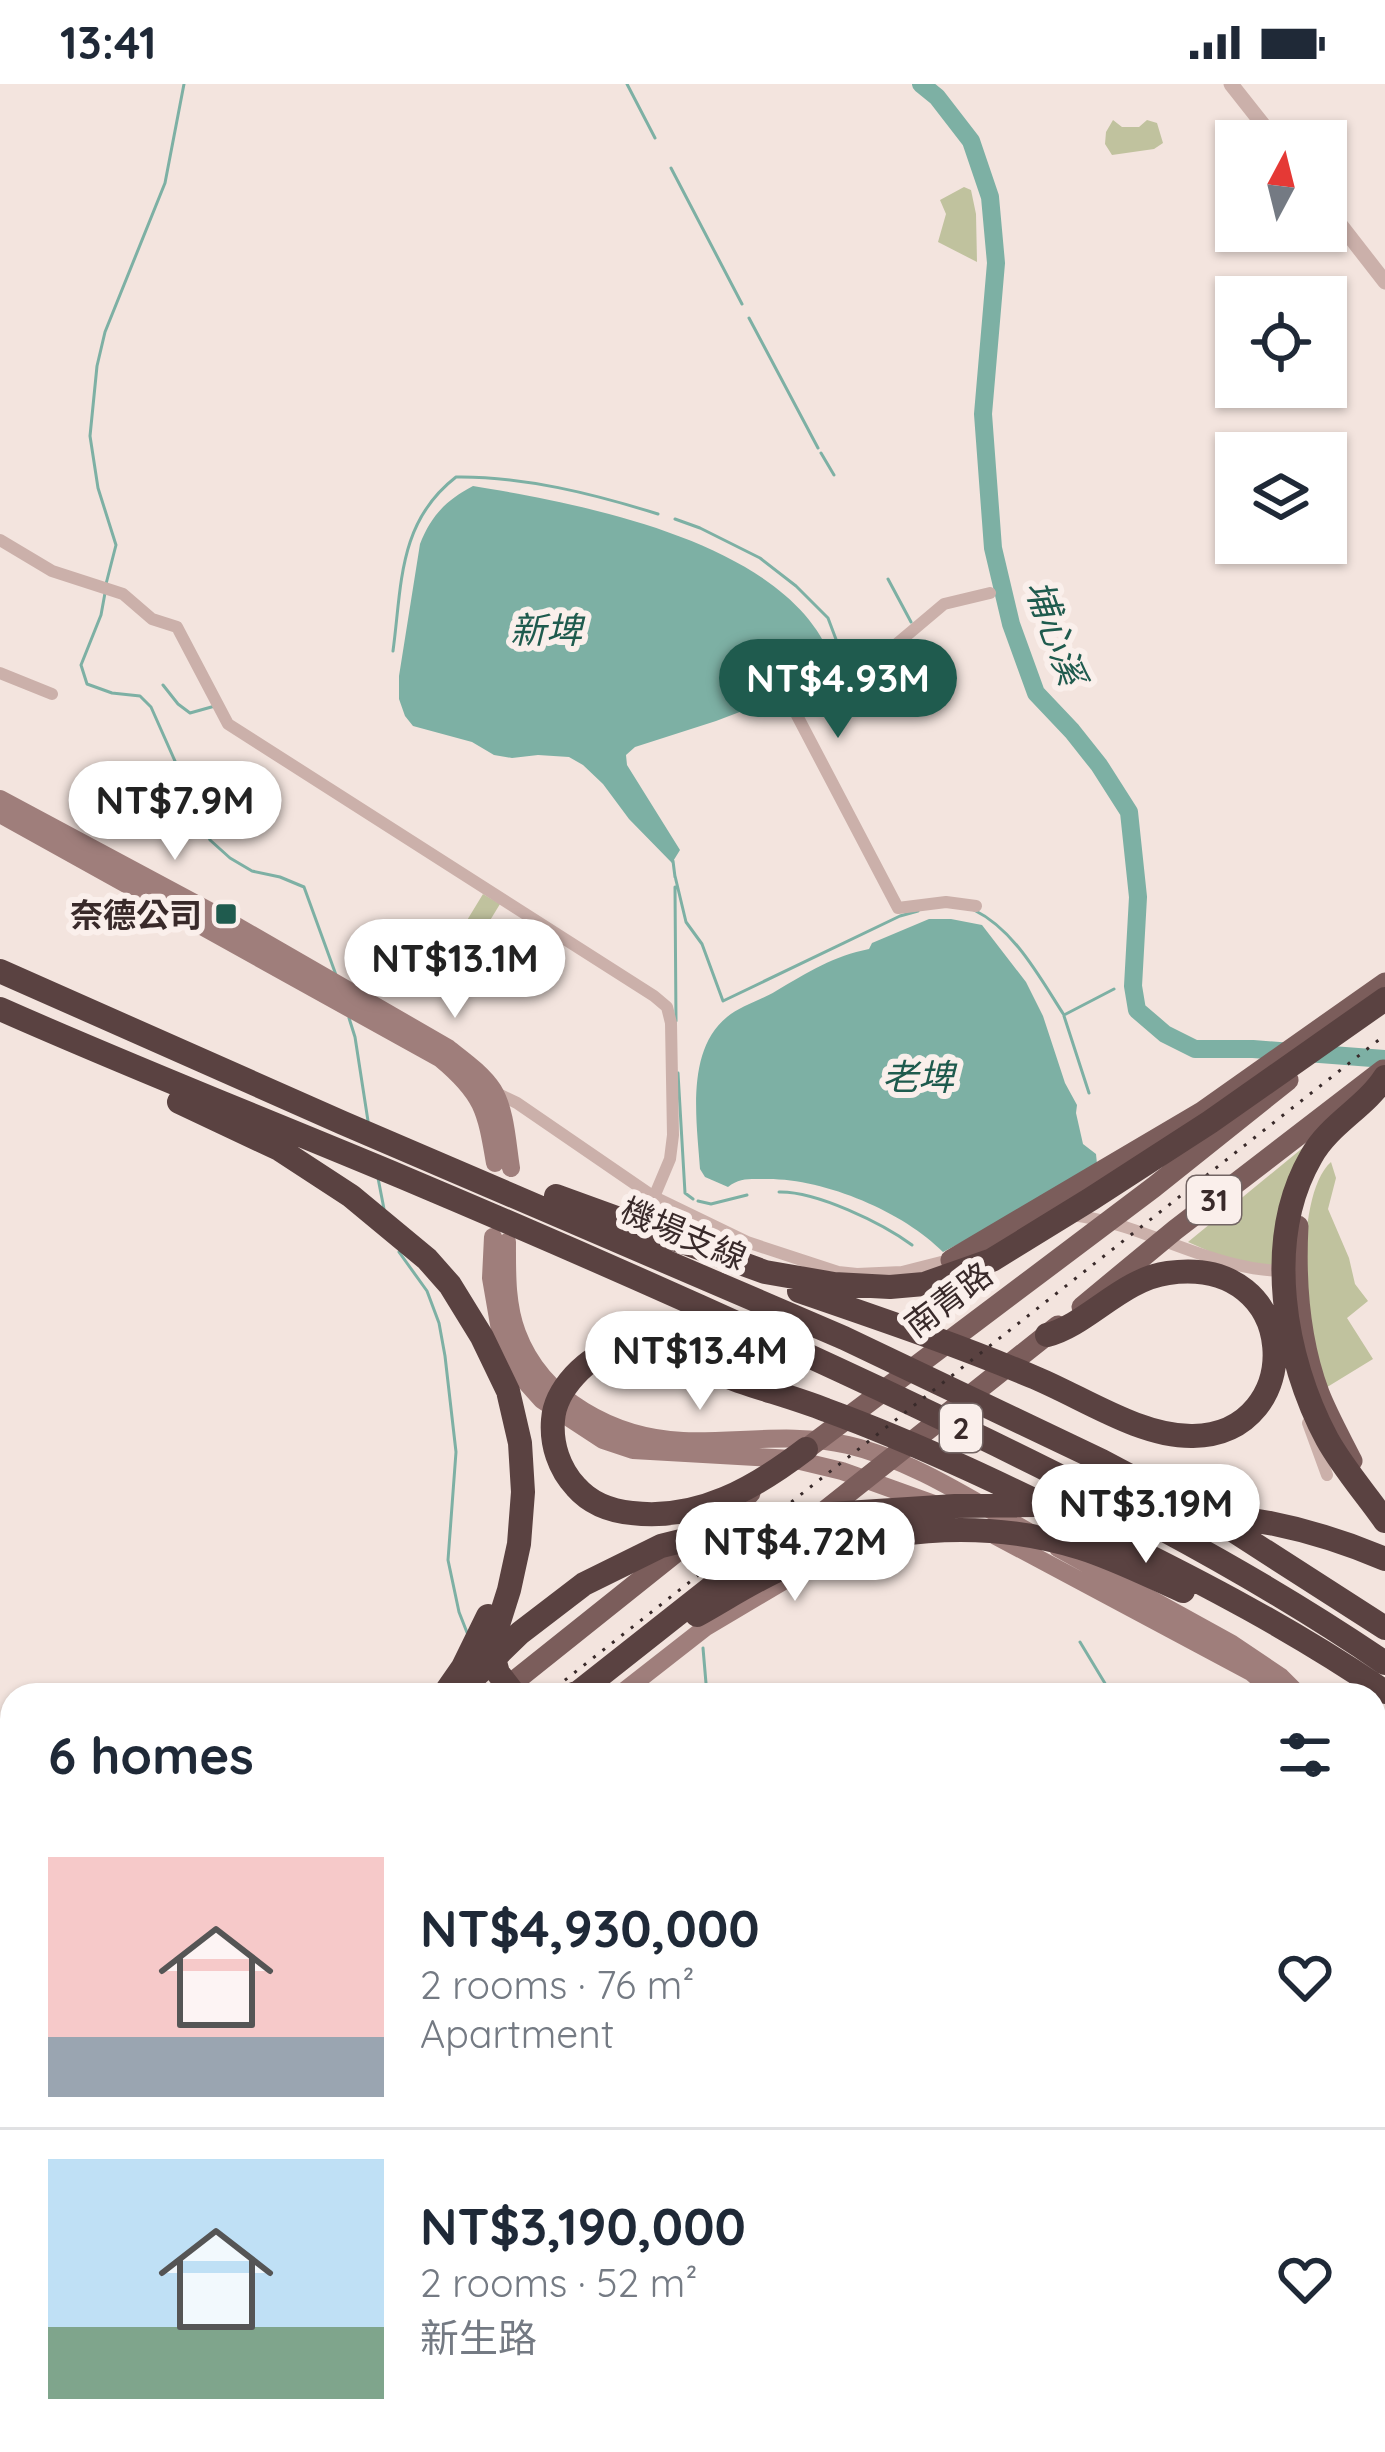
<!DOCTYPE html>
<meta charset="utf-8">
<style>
body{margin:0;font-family:Quicksand,"Noto Sans TC",sans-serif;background:#f2f2f3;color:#1f2937;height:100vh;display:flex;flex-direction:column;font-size:45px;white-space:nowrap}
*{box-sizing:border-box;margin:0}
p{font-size:39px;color:#747a83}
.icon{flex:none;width:66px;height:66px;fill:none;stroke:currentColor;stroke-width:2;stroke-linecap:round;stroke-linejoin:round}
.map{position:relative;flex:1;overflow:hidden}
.details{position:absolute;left:0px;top:1599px;width:1386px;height:771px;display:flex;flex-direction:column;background:#fff;border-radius:36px 36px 0 0;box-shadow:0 3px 9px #0004}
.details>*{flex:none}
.needle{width:78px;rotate:7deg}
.fabs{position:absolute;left:1215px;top:36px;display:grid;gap:24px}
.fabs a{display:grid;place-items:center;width:132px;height:132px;border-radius:0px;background:#fff;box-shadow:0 3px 9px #0004;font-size:60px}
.price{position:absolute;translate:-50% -102px;padding:0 27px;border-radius:42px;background:#fff;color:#222;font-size:39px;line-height:78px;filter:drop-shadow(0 3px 6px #0008)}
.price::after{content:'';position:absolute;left:50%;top:72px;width:36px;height:27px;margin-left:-18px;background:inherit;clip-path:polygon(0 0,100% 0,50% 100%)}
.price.current{background:#1f5b4e;color:#fff}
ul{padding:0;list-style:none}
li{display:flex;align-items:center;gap:36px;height:300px;padding:0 48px}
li+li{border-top:3px solid #e0e1e3}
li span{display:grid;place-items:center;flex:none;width:336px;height:240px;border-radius:0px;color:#555}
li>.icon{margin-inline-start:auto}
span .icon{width:144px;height:144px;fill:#fffc;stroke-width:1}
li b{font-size:51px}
h2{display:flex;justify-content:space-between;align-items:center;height:144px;padding:0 48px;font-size:51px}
.status{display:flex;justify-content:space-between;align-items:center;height:84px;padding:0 60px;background:#fff;direction:ltr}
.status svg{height:33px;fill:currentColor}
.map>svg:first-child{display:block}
.green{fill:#c0c29e}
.water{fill:#7db0a4}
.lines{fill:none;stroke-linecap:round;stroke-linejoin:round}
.stream{stroke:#7db0a4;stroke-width:3}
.river{stroke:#7db0a4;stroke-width:18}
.minor{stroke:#cbb0aa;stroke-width:12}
.tertiary{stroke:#cbb0aa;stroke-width:15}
.secondary{stroke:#9f7e7b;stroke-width:18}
.primary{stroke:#7b5d5b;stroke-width:21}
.motorway{stroke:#5a4241;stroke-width:24}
.rail{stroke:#392a2a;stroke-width:3;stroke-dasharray:3 9;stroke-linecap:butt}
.poi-dot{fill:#1f5b4e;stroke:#faefeb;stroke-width:4.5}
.labels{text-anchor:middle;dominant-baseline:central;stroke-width:12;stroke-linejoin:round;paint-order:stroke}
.shield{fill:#faefeb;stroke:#736564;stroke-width:3}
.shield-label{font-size:30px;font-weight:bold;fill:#392a2a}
.poi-label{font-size:33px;font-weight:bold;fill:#392a2a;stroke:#faefeb;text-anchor:end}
.street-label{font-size:33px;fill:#392a2a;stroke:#faefeb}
.water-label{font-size:36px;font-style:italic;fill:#1f5b4e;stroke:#faefeb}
</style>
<div class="status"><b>13:41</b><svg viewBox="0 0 49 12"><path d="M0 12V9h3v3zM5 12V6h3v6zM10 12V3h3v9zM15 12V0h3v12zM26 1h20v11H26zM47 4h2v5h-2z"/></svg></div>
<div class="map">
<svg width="1385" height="2368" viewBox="0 0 1385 2368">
<rect width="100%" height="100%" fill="#f3e4de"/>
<path class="green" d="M1113,36L1122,43H1139L1147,36L1157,39L1163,59L1154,65L1112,71L1105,60L1106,48Z
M964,103L971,106L976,130L977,178L938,158L946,130L940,116Z
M483,810L500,820L458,889L441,879Z
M1305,1062L1276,1182L1229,1176L1188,1158Z
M1331,1078L1336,1094L1328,1125L1349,1174L1355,1200L1368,1217L1347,1234L1373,1275L1324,1305C1320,1293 1316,1281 1312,1269C1302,1227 1297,1108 1331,1078Z"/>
<path class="water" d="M473,402C582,420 789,458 832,576L826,592L811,601L716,637L635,663L626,671L627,681L680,766L672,779L629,735L603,700L583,681L569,673L538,671L512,674L494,671L472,658L413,642L405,632L399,615V592L420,460C431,432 446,416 473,402Z
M929,835H951L982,841L1026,898L1043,932L1065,999L1077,1021L1076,1029L1083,1060L1096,1070L1097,1080L1008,1134L943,1168C903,1127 821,1093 763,1095C749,1095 739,1094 728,1103L705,1093L700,1085C697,1039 685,967 727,933C740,922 761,916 776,907C808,888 834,872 869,865L872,859Z"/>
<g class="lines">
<path class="stream" d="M627,0L655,54
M671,84L742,220
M749,234L818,364
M821,369L834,391
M675,435L700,444L760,474L796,502L828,534L849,590
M888,495L911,538
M106,500L116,461L98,404L90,352L97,282L105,248L165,99L184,0
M105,509L101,531L81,581L87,600L112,609L140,612L151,623L210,756L230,774L252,787L280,793L304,803L336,891
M393,567C402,500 398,438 456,393C523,392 594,410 658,430
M163,601L178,620L190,629L215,622
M673,777L675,793
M675,792L686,838L702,860L723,917L900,832L918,827
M675,803L676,937
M974,826C1015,846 1040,894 1064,931L1114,905
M1064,932L1089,1009
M349,934L355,953L368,1037
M678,989L685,1109L693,1115
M378,1094L384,1125
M779,1108C816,1107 882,1139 912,1161
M698,1117L711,1120L747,1111
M399,1168L427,1207L439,1239L445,1272L456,1368L448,1476L459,1528L468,1551
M1080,1558L1112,1611
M703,1564L707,1611
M1374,2050L1385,2067
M1374,2119L1385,2112
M1374,2269L1385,2274
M1036,2358L1041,2368
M1056,2368L1078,2358"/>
<path class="river" d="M921,0L937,13L971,57L990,113L996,179L983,330L993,464L1011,540L1036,609L1072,647L1099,681L1129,728L1138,813L1133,902L1137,926L1165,950L1195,965H1253L1385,975"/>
<path class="minor" d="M0,456L52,487L123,510L152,535L177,543L228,640L654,912L667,923L671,939L673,1051L670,1075L654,1113
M0,589L52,610
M976,822L946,818L898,824L791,620L848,601L944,520L990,509
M492,1007L517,1019L654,1113L747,1158L838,1188L857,1190L902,1188L957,1174
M1071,1131C1145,1139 1212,1188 1288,1187
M1308,1339L1327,1391
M0,2105L12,2093
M0,2224L12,2263
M41,2358L44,2368
M303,2358L311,2368
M546,2358L551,2368
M679,2358L683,2368
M857,2358L862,2368
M426,2368L453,2358
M1226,2368L1247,2358"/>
<path class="tertiary" d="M1231,0L1276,57
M1326,122L1385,198"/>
<path class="secondary" d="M0,715L226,836L448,964C463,976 482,989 493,1006C506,1027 507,1060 511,1084
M0,730L441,975C483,1010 486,1026 495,1079
M493,1153L491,1194L500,1246L525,1297L542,1316L603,1356L633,1366L792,1375L842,1387L934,1420
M507,1158C507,1188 506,1220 517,1249C542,1316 614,1354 683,1357C738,1359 793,1348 848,1361C912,1376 972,1416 1029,1448
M996,1452L1251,1588L1278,1611
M1058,1464L1232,1560L1281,1593L1299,1611
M619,1611L706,1543L792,1492
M1374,1722L1385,1741
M1374,1752L1385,1772
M0,2011L12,2001
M0,2090L12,2080"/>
<path class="primary" d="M1298,1142C1295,1199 1299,1255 1319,1309C1328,1332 1341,1355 1352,1377
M951,1176L1202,1028L1385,899
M1082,1223L1175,1146L1383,986
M793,1375L1154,1103L1288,996
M815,1435L1058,1242
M497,1611L750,1409
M0,2033L12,2023
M0,2076L12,2066"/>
<path class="motorway" d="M0,887L343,1039L844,1254L1102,1377L1234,1447L1385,1544
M0,925C133,984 268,1037 402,1093C575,1166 747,1242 916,1322C1078,1399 1237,1478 1385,1579
M1385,993C1365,1024 1329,1040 1311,1073C1263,1156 1284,1275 1327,1355C1343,1384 1366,1410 1385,1437
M179,1018L279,1065L351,1112L427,1175L450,1201L482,1253L508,1307L520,1359L523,1408L519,1460L509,1506L491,1563L498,1589L515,1611
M556,1112L765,1188L834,1200L890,1203L924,1200L992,1176L1091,1115L1210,1038L1385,915
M799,1207C877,1234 955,1260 1031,1292C1081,1312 1139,1353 1193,1352C1308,1350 1303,1170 1168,1189C1122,1195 1087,1241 1047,1251
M806,1365C755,1404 698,1437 632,1429C611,1427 590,1419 576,1403C559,1385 551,1360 553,1336C555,1306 587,1271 617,1266C657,1260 703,1285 739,1297C768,1307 798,1315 826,1326C922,1361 1016,1407 1108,1452C1204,1499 1297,1548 1385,1608
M1213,1431C1272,1436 1331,1452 1385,1475
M697,1531C724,1516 750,1499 778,1486C874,1443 980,1433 1081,1464C1116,1475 1149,1492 1183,1507
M447,1606L463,1583L488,1532
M456,1611L520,1549L584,1500L661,1462L745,1441L815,1431L955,1422L1035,1421
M571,1611L579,1608L797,1436"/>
<path class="rail" d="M546,1611L1385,951
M0,2054L12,2044"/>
</g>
<rect class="poi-dot" x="214" y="818" width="24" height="24" rx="6"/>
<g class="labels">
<g class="shield">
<rect x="1187" y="1092" width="54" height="48" rx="9"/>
<rect x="940" y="1320" width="42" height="48" rx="9"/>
</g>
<g class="shield-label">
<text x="1214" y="1116">31</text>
<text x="961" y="1344">2</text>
</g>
<g class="poi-label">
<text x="202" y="830">奈德公司</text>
</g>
<g class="street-label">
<text transform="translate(684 1149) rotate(23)">機場支線</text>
<text transform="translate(948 1215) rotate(-37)">南青路</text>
</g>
<g class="water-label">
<text x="546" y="545">新埤</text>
<text transform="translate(1056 548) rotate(70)">埔心溪</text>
<text x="918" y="992">老埤</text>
</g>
</g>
</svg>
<div class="fabs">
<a><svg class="needle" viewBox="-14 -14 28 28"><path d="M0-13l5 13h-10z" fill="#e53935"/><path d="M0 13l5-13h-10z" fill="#747a83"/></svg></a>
<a><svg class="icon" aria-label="locate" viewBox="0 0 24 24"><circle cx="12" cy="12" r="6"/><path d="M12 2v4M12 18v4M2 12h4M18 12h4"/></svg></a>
<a><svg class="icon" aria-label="layers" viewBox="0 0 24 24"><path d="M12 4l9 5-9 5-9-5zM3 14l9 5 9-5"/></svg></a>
</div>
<b class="price current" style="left:838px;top:657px">NT$4.93M</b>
<b class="price" style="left:175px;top:779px">NT$7.9M</b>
<b class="price" style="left:455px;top:937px">NT$13.1M</b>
<b class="price" style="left:700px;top:1329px">NT$13.4M</b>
<b class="price" style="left:1146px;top:1482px">NT$3.19M</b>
<b class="price" style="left:795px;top:1520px">NT$4.72M</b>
<section class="details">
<h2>6 homes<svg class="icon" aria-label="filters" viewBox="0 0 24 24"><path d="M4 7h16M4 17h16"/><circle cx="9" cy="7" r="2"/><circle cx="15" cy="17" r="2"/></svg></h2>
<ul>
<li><span style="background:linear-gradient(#f6c9c9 75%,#9aa5b1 0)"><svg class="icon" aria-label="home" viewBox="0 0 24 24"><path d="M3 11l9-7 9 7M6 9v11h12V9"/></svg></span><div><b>NT$4,930,000</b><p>2 rooms · 76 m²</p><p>Apartment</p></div><svg class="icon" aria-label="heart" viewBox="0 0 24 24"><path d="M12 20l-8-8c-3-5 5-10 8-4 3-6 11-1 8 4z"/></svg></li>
<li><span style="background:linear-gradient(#bfe0f5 70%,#7fa58c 0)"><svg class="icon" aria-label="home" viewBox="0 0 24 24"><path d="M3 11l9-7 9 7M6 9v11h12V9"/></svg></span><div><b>NT$3,190,000</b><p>2 rooms · 52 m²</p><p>新生路</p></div><svg class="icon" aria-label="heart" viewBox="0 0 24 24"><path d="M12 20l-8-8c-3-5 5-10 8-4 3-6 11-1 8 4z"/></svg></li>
</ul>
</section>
</div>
